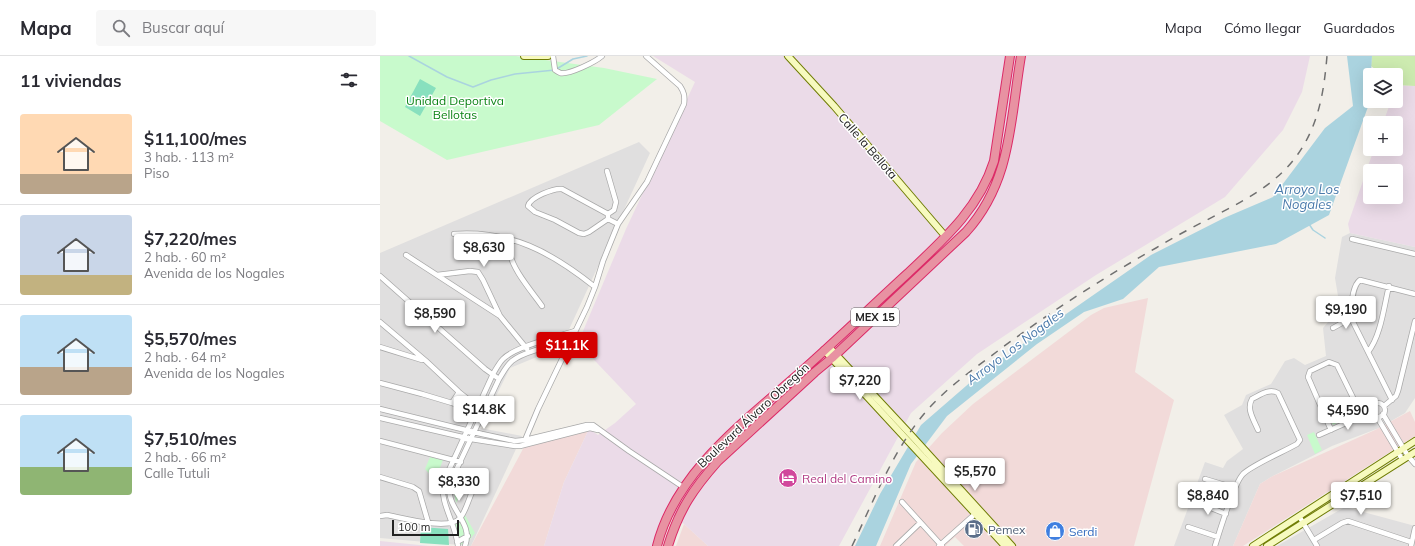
<!DOCTYPE html>
<html lang="es">
<meta charset="utf-8">
<style>
body{margin:0;font-family:Mulish,sans-serif;background:#f7f7f7;color:#2b2b33;height:100vh;display:flex;flex-direction:column;font-size:15px;white-space:nowrap}
*{box-sizing:border-box;margin:0}
p{font-size:13px;color:#7c7c81}
.icon{flex:none;width:22px;height:22px;fill:none;stroke:currentColor;stroke-width:2;stroke-linecap:round;stroke-linejoin:round}
.map{position:relative;flex:1;overflow:hidden}
.drawer{display:flex;flex-direction:column;background:#fff;width:380px}
.drawer>*{flex:none}
.controls{position:absolute;left:983px;top:12px;display:grid;gap:8px}
.controls a{display:grid;place-items:center;width:40px;height:40px;border-radius:4px;background:#fff;box-shadow:0 4px 16px #0002;font-size:20px}
.scale{position:absolute;left:12px;bottom:10px;width:67px;box-sizing:border-box;padding-left:4px;border:2px solid #222;border-top:0;font-size:11px;line-height:14px;white-space:nowrap;color:#222;-webkit-text-stroke:3px #fff;paint-order:stroke}
.price{position:absolute;translate:-50% -34px;padding:0 9px;border-radius:4px;background:#fff;color:#222;font-size:13px;line-height:26px;filter:drop-shadow(0 1px 2px #0008)}
.price::after{content:'';position:absolute;left:50%;top:24px;width:12px;height:9px;margin-left:-6px;background:inherit;clip-path:polygon(0 0,100% 0,50% 100%)}
.price.selected{background:#d40000;color:#fff}
ul{padding:0;list-style:none}
li{display:flex;align-items:center;gap:12px;height:100px;padding:0 20px}
li+li{border-top:1px solid #e1e1e2}
li span{display:grid;place-items:center;flex:none;width:112px;height:80px;border-radius:4px;color:#555}
li>.icon{margin-inline-start:auto}
span .icon{width:48px;height:48px;fill:#fffc;stroke-width:1}
li b{font-size:17px}
h2{display:flex;justify-content:space-between;align-items:center;height:48px;padding:0 20px;font-size:17px}
header{display:flex;align-items:center;gap:24px;box-sizing:border-box;height:56px;padding:0 20px;background:#fff;border-bottom:1px solid #e1e1e2}
header strong{font-size:19px}
nav{display:flex;gap:22px;margin-inline-start:auto;font-size:14px}
.search{width:280px;height:36px;background:#f7f7f7;display:flex;align-items:center;gap:10px;box-sizing:border-box;padding:0 14px;border-radius:4px;color:#7c7c81;font-size:15px}
main{display:flex;flex:1;min-height:0}
.map>svg:first-child{display:block}
.residential{fill:#e0dfdf}
.commercial{fill:#f2dad9}
.industrial{fill:#ebdbe8;fill-rule:evenodd}
.grass{fill:#cdebb0}
.park{fill:#c8facc}
.pitch{fill:#88e0be}
.water{fill:#aad3df}
.lines{fill:none;stroke-linecap:round;stroke-linejoin:round}
.stream{stroke:#aad3df;stroke-width:1.5}
.street-casing{stroke:#a9a9a9;stroke-width:6}
.secondary-casing{stroke:#707d05;stroke-width:8}
.highway-casing{stroke:#dc2a67;stroke-width:10}
.street{stroke:#fff;stroke-width:4.5}
.secondary{stroke:#f7fabf;stroke-width:6}
.highway{stroke:#e892a2;stroke-width:8}
.rail{stroke:#707070;stroke-width:1.5;stroke-dasharray:8 8;stroke-linecap:butt}
.labels{text-anchor:middle;dominant-baseline:central;stroke-width:3;stroke-linejoin:round;paint-order:stroke}
.shield{fill:#fff;stroke:#646464;stroke-width:1}
.shield-label{font-size:11px;font-weight:bold;fill:#222}
.park-label{font-size:12px;fill:#0c8416;stroke:#fff}
.street-label{font-size:12px;fill:#222;stroke:#fff}
.hotel-label{font-size:12px;fill:#b23c85;stroke:#fff;text-anchor:start}
.service-label{font-size:12px;fill:#4e5e75;stroke:#fff;text-anchor:start}
.shop-label{font-size:12px;fill:#366cbe;stroke:#fff;text-anchor:start}
.water-label{font-size:13px;font-style:italic;fill:#4a7aab;stroke:#fff}
</style>
<header>
<strong>Mapa</strong>
<div class="search"><svg class="icon" aria-label="search" viewBox="0 0 24 24"><circle cx="10" cy="10" r="6"/><path d="M15 15l6 6"/></svg>Buscar aquí</div>
<nav><a>Mapa</a><a>Cómo llegar</a><a>Guardados</a></nav>
</header>
<main>
<section class="drawer">
<h2>11 viviendas<svg class="icon" aria-label="filters" viewBox="0 0 24 24"><path d="M4 7h16M4 17h16"/><circle cx="9" cy="7" r="2"/><circle cx="15" cy="17" r="2"/></svg></h2>
<ul>
<li><span style="background:linear-gradient(#ffd9b3 75%,#b9a48a 0)"><svg class="icon" aria-label="home" viewBox="0 0 24 24"><path d="M3 11l9-7 9 7M6 9v11h12V9"/></svg></span><div><b>$11,100/mes</b><p>3 hab. · 113 m²</p><p>Piso</p></div></li>
<li><span style="background:linear-gradient(#c9d6e8 75%,#c2b280 0)"><svg class="icon" aria-label="home" viewBox="0 0 24 24"><path d="M3 11l9-7 9 7M6 9v11h12V9"/></svg></span><div><b>$7,220/mes</b><p>2 hab. · 60 m²</p><p>Avenida de los Nogales</p></div></li>
<li><span style="background:linear-gradient(#bfe0f5 65%,#b9a48a 0)"><svg class="icon" aria-label="home" viewBox="0 0 24 24"><path d="M3 11l9-7 9 7M6 9v11h12V9"/></svg></span><div><b>$5,570/mes</b><p>2 hab. · 64 m²</p><p>Avenida de los Nogales</p></div></li>
<li><span style="background:linear-gradient(#bfe0f5 65%,#8fb573 0)"><svg class="icon" aria-label="home" viewBox="0 0 24 24"><path d="M3 11l9-7 9 7M6 9v11h12V9"/></svg></span><div><b>$7,510/mes</b><p>2 hab. · 66 m²</p><p>Calle Tutuli</p></div></li>
</ul>
</section>
<div class="map">
<svg width="1035" height="490" viewBox="0 0 1035 490">
<rect width="100%" height="100%" fill="#f2efe9"/>
<path class="residential" d="M259,86L270,97L181,291L130,312L100,372L142,380L91,490L0,482V197Z
M970,177L1035,191V342L1025,357L999,372L952,390L893,420L880,428L853,490H794L825,406L843,412L847,405L863,393L844,359L862,349L866,339L891,328L905,305L914,302L925,309L946,300L943,272L949,265L943,252L959,246L955,222L962,181Z
M965,451L1035,470V490H897Z"/>
<path class="commercial" d="M768,242L755,316L794,344L754,490H584L575,481L565,490H500L536,406L562,377L593,348L711,259L724,252Z
M1030,355L1035,366V380L863,490H853L880,428L893,420L995,374Z
M209,373L184,426L164,490H91L144,391Z
M304,468L328,490H296Z"/>
<path class="industrial" d="M273,0H930L922,36L903,74L845,141L716,219L597,298L531,357L459,490H328L304,468L286,455L274,490H164L184,426L209,373L218,379L235,367L256,348L198,287L246,173L315,26Z
M1017,29L1035,30V191L970,177L968,168L994,93H1016V67H1003L1011,45H1016ZM990,115H1016V141H990Z
M0,485L49,490H0Z"/>
<path class="grass" d="M992,0H1035V30L1017,29L1016,19H1003L991,10Z"/>
<path class="park" d="M0,0H136L224,12L277,23L219,69L67,104L0,65Z
M971,346L976,357L953,369L947,356Z
M934,376L942,394L935,398L927,379Z
M50,401L63,404L55,424L45,413Z
M75,424L86,429L76,447L73,430Z
M85,459L95,477L88,486L77,490L70,467L81,463Z"/>
<path class="pitch" d="M40,23L56,32L40,60L25,51Z
M41,471L68,473L69,489L40,487Z"/>
<path class="water" d="M967,0H992L989,48L949,159L896,188L779,211L743,243L704,256L657,288L567,360L531,408L496,490H475L500,438L541,369L601,317L771,199L844,162L893,141L945,72L973,50Z"/>
<g class="lines">
<path class="stream" d="M29,0L67,21L93,31L111,24L135,18L175,14L193,3L207,0
M929,168L933,174L945,182"/>
<g class="street-casing">
<path id="street" d="M173,0L175,14C176,15 179,16 180,17C189,19 215,6 222,0
M227,115L236,146L234,154L228,158
M228,163L209,176L204,178L199,177L175,164L155,156L148,150C150,141 174,132 182,133L228,158V163L238,168
M74,178C131,174 171,196 215,231
M972,183L1035,198
M131,184C130,188 129,192 130,196C131,212 153,237 162,250
M26,199L120,260L147,293
M57,219L90,215L98,216L103,224L120,260
M0,220L105,313L119,323
M0,266L46,305L79,336L104,356
M953,272L971,262
M0,291L42,304
M988,296C1001,280 1004,250 1009,230
M0,327L42,338L72,347L97,357
M1012,344L971,262C971,252 972,230 980,224L1035,238
M72,347L79,336
M991 354a7 7 0 1 1 14 0a7 7 0 1 1-14 0Z
M1004,350L1016,340L1018,335L1035,265
M0,353L102,378L135,385L145,384L207,369H213L249,395L303,431
M1003,358L1028,400L1035,408
M997,361L1022,403
M0,362L91,383L135,390H140L210,372L218,374
M951,374L928,321L930,315L949,306L957,309L982,360
M939,379L991,356
M145,384L158,353L207,251L215,231L223,205L238,168L267,126L304,48C305,40 304,36 300,30L266,0
M0,385L81,406
M0,421L33,431L39,435L48,466
M825,423L855,432
M522,446L562,490
M816,446L846,458
M0,460L7,459C23,462 70,475 80,462C85,457 89,443 92,436
M919,460L937,490
M808,471L838,481
M934,484L962,467L968,465L1031,486
M77,486L88,480
M78,490C76,469 60,447 63,427L113,318C116,313 119,307 123,303C136,290 177,281 195,275
M85,490C95,463 60,451 72,423L119,323C123,317 126,310 132,305C144,295 175,289 191,285
M516,490L540,467
M559,490L595,458
M835,490C839,477 855,426 863,418C874,408 903,396 917,388L920,384L898,337C889,332 880,339 872,343C866,353 874,364 878,374
M1031,490L1035,472"/>
</g>
<g class="secondary-casing">
<path id="secondary" d="M144,0H168
M408,0L454,50L566,181
M449,291L531,379L632,490
M444,294L625,490
M873,490L1035,385
M887,490L1035,396"/>
</g>
<g class="highway-casing">
<path id="highway" d="M277,490C296,414 367,364 423,314C458,283 492,250 527,218C563,184 599,153 614,105L630,0
M288,490C299,454 313,433 338,405L435,316L452,302L586,176C632,125 630,64 641,0"/>
</g>
<use href="#street" class="street"/>
<use href="#secondary" class="secondary"/>
<use href="#highway" class="highway"/>
<path class="rail" d="M472,490C497,438 518,380 561,340C580,322 602,307 623,291C672,255 723,222 776,192C791,183 807,174 823,166C857,148 895,131 918,98C939,68 944,35 947,0"/>
</g>
<defs>
<g id="hotel-disc" transform="scale(1)"><circle r="9.5" fill="#d1479c" stroke="#fff"/><path d="M-6-4.5h1.5V1H6V5H4.5V3h-9V5H-6ZM-4 0a1.8 1.8 0 1 1 3.6 0ZM.5 0V-2.5h3Q6-2.5 6 0Z" fill="#fff"/></g>
<g id="fuel-disc" transform="scale(1)"><circle r="9.5" fill="#5c6f8a" stroke="#fff"/><path d="M-5.5-6h7V0h2V4h1.3V-2.5L3-4.5l.8-.8L6-3V5H2.5V1h-1V6h-7ZM-4.2-4.7v3.2H.2V-4.7Z" fill="#fff"/></g>
<g id="shop-disc" transform="scale(1)"><circle r="9.5" fill="#3f7fe0" stroke="#fff"/><path d="M-5-2.5h2.3a2.7 3.5 0 0 1 5.4 0H5L5.5 6h-11ZM-1.5-2.5h3a1.5 2.3 0 0 0-3 0Z" fill="#fff"/></g>
</defs>
<g fill-rule="evenodd">
<use href="#hotel-disc" x="408" y="422"/>
<use href="#fuel-disc" x="594" y="473"/>
<use href="#shop-disc" x="675" y="475"/>
</g>
<g class="labels">
<rect class="shield" x="471" y="252" width="48" height="18" rx="3"/>
<g class="shield-label">
<text x="495" y="261">MEX 15</text>
</g>
<g class="park-label">
<text x="75" y="44">Unidad Deportiva<tspan x="75" dy="14">Bellotas</tspan></text>
</g>
<g class="street-label">
<text transform="translate(488 90) rotate(49)">Calle la Bellota</text>
<text transform="translate(373 359) rotate(-43)">Boulevard Álvaro Obregón</text>
</g>
<g class="hotel-label">
<text x="422" y="422">Real del Camino</text>
</g>
<g class="service-label">
<text x="608" y="473">Pemex</text>
</g>
<g class="shop-label">
<text x="689" y="475">Serdi</text>
</g>
<g class="water-label">
<text x="927" y="133">Arroyo Los<tspan x="927" dy="15">Nogales</tspan></text>
<text transform="translate(635 290) rotate(-37)">Arroyo Los Nogales</text>
</g>
</g>
</svg>
<div class="controls">
<a><svg class="icon" aria-label="layers" viewBox="0 0 24 24"><path d="M12 4l9 5-9 5-9-5zM3 14l9 5 9-5"/></svg></a>
<a>+</a>
<a>−</a>
</div>
<div class="scale">100 m</div>
<b class="price" style="left:104px;top:212px">$8,630</b>
<b class="price" style="left:966px;top:274px">$9,190</b>
<b class="price" style="left:55px;top:278px">$8,590</b>
<b class="price selected" style="left:187px;top:310px">$11.1K</b>
<b class="price" style="left:480px;top:345px">$7,220</b>
<b class="price" style="left:104px;top:374px">$14.8K</b>
<b class="price" style="left:968px;top:375px">$4,590</b>
<b class="price" style="left:595px;top:436px">$5,570</b>
<b class="price" style="left:79px;top:446px">$8,330</b>
<b class="price" style="left:828px;top:460px">$8,840</b>
<b class="price" style="left:981px;top:460px">$7,510</b>
</div>
</main>
